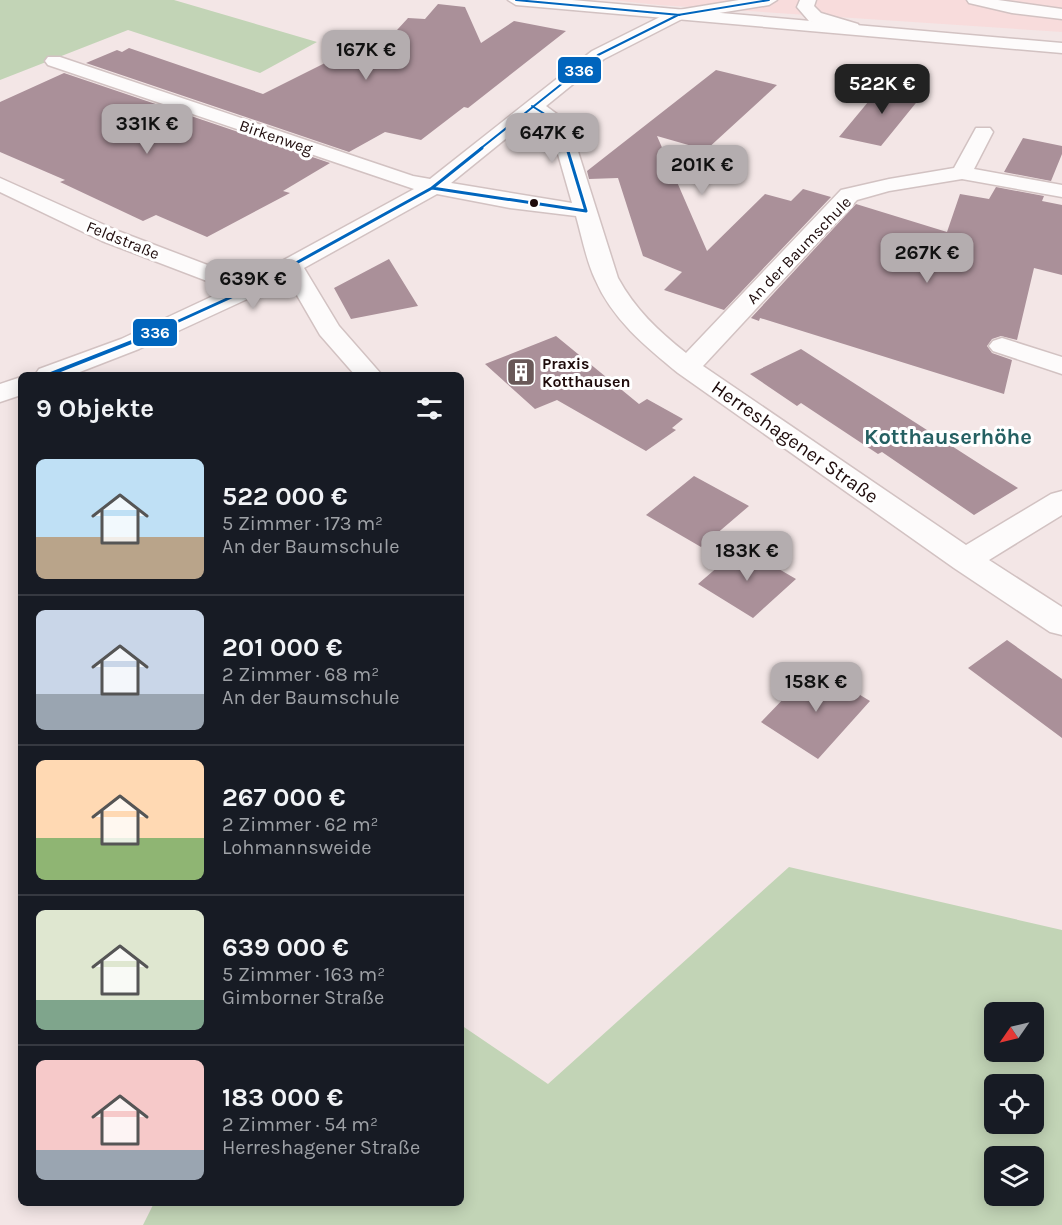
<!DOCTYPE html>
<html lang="de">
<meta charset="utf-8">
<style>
body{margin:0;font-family:Karla,sans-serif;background:#20242c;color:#f1f3f6;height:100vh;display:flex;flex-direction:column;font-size:22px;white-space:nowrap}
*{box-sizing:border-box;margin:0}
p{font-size:20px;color:#9ea1a6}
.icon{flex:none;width:33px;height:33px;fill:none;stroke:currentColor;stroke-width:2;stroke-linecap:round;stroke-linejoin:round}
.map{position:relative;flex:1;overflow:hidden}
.side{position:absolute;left:18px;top:372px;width:446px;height:834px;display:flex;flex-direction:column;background:#171b24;border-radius:9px;box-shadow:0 3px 15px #0003}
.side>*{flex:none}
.needle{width:39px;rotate:236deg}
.buttons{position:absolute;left:984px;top:1002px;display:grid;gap:12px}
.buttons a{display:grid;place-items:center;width:60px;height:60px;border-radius:9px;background:#171b24;box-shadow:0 3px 15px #0003;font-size:30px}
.price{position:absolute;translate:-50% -51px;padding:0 14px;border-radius:12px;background:#b4adaf;color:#111;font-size:20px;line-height:39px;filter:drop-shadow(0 2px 3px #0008)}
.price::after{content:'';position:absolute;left:50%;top:36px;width:18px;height:14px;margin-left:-9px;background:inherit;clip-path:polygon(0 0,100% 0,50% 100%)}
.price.active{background:#222;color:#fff}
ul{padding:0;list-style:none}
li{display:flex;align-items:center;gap:18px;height:150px;padding:0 18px}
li+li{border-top:2px solid #363941}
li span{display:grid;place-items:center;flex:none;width:168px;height:120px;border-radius:9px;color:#555}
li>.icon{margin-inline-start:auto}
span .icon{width:72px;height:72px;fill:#fffc;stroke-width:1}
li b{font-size:26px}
h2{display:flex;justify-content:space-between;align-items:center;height:72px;padding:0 18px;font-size:26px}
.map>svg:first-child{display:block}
.built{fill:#f8dcdc}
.green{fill:#c2d4b6;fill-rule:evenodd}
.building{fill:#aa9099}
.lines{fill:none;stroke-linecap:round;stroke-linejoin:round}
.minor-casing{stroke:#d2c2c2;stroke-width:3}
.major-casing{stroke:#d2c2c2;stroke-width:3}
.minor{fill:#fdfbfb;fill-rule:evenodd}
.major{fill:#fdfbfb;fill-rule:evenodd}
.bus-1-far2-casing{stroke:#fff;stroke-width:4.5}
.bus-1-far1-casing{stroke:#fff;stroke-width:6}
.bus-1-casing{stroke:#fff;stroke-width:8}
.bus-1-far2{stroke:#0065bd;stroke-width:2}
.bus-1-far1{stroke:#0065bd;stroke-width:3}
.bus-1{stroke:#0065bd;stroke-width:4}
.bus-dot{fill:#1e0b0b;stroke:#fff;stroke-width:2}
.labels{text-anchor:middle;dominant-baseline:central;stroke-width:6;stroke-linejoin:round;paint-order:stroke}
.far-street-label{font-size:16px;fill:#1e0b0b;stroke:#fff}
.far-poi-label{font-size:16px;font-weight:bold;fill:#1e0b0b;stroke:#fff;text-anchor:start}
.street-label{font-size:20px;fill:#1e0b0b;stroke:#fff}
.quarter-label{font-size:22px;font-weight:bold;fill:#256062;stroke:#fff}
.line-badge{stroke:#fff;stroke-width:2}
.badge-label{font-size:16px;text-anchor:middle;font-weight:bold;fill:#fff}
</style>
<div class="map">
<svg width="1062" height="1225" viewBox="0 0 1062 1225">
<rect width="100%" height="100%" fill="#f3e6e6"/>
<path class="built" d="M611,0H1062V32L659,5Z"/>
<path class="green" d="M0,0H174L317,42L260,73L128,30L0,80Z
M789,867L1062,930V1225H143L154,1203H460L461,1025L548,1084ZM994,1012H1034V1052H994ZM994,1084H1034V1124H994ZM994,1156H1034V1196H994Z"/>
<path class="building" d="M438,4L465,7L481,43L514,21L566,31L468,108L464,107L421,140L385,132L349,152L86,63L117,50L122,52L129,48L263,94L337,57L365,65L408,18L425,19Z
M716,70L777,85L706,150L657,136L707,251L765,194L791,201L803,189L831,197L724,310L664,290L682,272L643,256L618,178L589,179L587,171Z
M64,73L330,163L283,191L290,193L207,237L156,215L143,221L60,182L65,180L0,152V102Z
M883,84L924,93L881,146L839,137Z
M1023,138L1062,146V154L1051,181L1004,172Z
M996,187L1044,196L1042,201L1062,205V275L1034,268L1017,340L1001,336L992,339L987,346L992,353L1012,360L1004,394L760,318L759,321L751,318L856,204L947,232L960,194L989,199Z
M389,259L418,306L351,319L334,288Z
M556,336L639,404L647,399L683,419L672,428L676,430L646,451L557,400L535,409L485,364Z
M801,349L986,468L1018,488L974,515L882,452L878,454L801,403L797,406L750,374Z
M694,476L749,506L701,547L646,515Z
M741,547L796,579L753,618L698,584Z
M1007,640L1062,679V738L968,668Z
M814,667L870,701L818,759L761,722Z"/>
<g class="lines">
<g class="minor-casing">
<path id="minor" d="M739,0H777L769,5L682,19L604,59L546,106L569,123L618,278C635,309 658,331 686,353L841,190L889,179L954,168L976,128H990L993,132L974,169L1062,185V197L962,179L889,191L857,200L703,366L966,545L1051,494L1062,491V515L989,560L1062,607V635L1050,632L954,568L678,373C645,346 612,319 595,279C586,260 582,237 576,216L510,208L437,194L304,268L339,326L382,375H355L320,335L287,278L258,294L139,349L72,375H35L39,369L121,339L228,289L102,241L0,192V178L118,231L247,280L414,189L48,65L45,61L48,57H60L413,176L430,179L592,51L672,11ZM534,116L550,126L572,203L451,183Z
M800,0H816L814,6L821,13L858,24L860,28L858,32L852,33L809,21L797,7Z
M967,0H998L1062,9V19L1012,13L969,3Z
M1002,338L1062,357V374L993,351L989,346L993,341Z
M21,377V395L0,402V384Z"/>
</g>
<g class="major-casing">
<path id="major" d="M508,0H572L1062,43V53L516,5Z"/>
</g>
<use href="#minor" class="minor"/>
<use href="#major" class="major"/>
<g class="bus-1-far2-casing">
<path id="bus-1-far2" d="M516,0L680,15
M532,106L559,123L567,149
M480,149L598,55L678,15L769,0"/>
</g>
<g class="bus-1-far1-casing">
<path id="bus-1-far1" d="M567,148L586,211
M432,188L586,211
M148,335L249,289L432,188L482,148"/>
</g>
<g class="bus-1-casing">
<path id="bus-1" d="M48,375L152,334"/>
</g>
<use href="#bus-1-far2" class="bus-1-far2"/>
<use href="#bus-1-far1" class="bus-1-far1"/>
<use href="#bus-1" class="bus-1"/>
</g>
<defs>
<g id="building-square" transform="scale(1.5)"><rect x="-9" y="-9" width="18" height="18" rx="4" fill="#695858" stroke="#fff"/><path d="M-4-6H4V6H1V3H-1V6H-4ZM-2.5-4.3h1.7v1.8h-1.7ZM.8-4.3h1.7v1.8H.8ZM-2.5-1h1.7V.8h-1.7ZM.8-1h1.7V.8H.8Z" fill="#fff"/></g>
</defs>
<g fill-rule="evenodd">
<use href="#building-square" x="521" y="372"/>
</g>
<circle class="bus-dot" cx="534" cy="203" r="5"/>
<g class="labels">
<g class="far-street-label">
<text transform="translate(276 137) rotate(19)">Birkenweg</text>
<text transform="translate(123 240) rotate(22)">Feldstraße</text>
<text transform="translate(799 250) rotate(-46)">An der Baumschule</text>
</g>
<g class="far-poi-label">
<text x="542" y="363">Praxis<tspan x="542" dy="18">Kotthausen</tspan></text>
</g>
<g class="street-label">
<text transform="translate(795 442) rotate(35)">Herreshagener Straße</text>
</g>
<g class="quarter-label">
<text x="948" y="437">Kotthauserhöhe</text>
</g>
</g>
<g class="line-badge">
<rect x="557" y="56" width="45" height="28" rx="6" fill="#0065bd"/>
<rect x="132" y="318" width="46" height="29" rx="6" fill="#0065bd"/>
</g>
<g class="badge-label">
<text x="579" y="76">336</text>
<text x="155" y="338">336</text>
</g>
</svg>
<div class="buttons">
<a><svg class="needle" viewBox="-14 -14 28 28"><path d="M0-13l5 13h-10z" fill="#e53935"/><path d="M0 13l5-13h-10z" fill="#9ea1a6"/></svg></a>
<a><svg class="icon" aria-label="locate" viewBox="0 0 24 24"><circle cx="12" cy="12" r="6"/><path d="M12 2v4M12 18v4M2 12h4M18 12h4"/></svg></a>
<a><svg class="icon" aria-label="layers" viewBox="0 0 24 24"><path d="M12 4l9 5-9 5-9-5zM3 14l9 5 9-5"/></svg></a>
</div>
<b class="price" style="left:366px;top:81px">167K €</b>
<b class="price active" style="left:882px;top:115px">522K €</b>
<b class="price" style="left:147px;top:155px">331K €</b>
<b class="price" style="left:552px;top:164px">647K €</b>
<b class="price" style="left:702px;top:196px">201K €</b>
<b class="price" style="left:927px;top:284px">267K €</b>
<b class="price" style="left:253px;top:310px">639K €</b>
<b class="price" style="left:747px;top:582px">183K €</b>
<b class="price" style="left:816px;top:713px">158K €</b>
<section class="side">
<h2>9 Objekte<svg class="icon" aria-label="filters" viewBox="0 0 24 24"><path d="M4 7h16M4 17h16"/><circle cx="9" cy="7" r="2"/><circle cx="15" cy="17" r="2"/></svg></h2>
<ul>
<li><span style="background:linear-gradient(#bfe0f5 65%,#b9a48a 0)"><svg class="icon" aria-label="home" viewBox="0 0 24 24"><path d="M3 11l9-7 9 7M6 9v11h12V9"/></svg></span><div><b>522 000 €</b><p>5 Zimmer · 173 m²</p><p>An der Baumschule</p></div></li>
<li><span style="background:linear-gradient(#c9d6e8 70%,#9aa5b1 0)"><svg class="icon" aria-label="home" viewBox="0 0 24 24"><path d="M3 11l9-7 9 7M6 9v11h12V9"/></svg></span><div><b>201 000 €</b><p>2 Zimmer · 68 m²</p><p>An der Baumschule</p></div></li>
<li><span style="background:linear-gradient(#ffd9b3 65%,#8fb573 0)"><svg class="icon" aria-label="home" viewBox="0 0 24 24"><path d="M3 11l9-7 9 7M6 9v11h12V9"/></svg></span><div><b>267 000 €</b><p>2 Zimmer · 62 m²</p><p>Lohmannsweide</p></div></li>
<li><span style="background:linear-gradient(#dfe7d0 75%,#7fa58c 0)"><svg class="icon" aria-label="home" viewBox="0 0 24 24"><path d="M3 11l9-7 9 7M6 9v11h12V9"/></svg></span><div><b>639 000 €</b><p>5 Zimmer · 163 m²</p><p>Gimborner Straße</p></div></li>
<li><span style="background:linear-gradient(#f6c9c9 75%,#9aa5b1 0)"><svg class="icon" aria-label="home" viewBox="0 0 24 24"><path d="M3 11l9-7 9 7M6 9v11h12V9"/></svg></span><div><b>183 000 €</b><p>2 Zimmer · 54 m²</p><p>Herreshagener Straße</p></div></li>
</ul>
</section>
</div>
